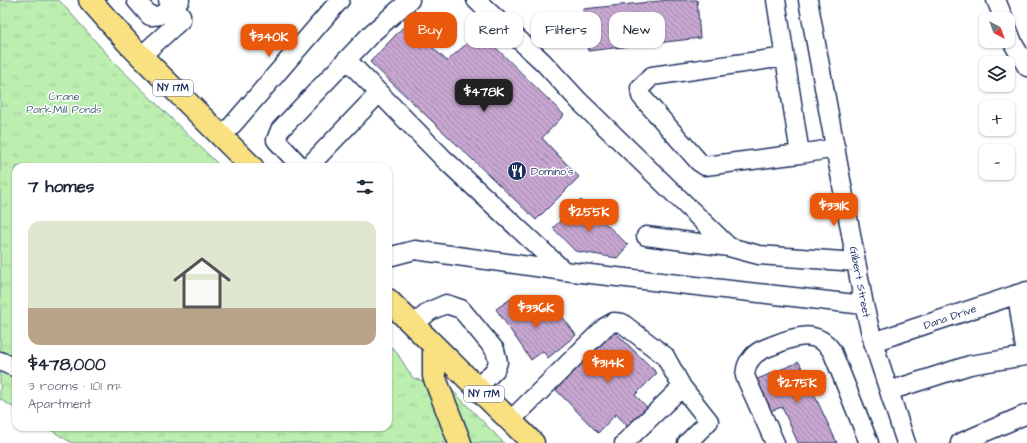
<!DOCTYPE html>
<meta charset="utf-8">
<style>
body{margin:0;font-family:"Architects Daughter",sans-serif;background:#f6f6f7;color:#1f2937;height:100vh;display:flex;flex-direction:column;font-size:15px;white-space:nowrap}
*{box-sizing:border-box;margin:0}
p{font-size:13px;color:#747a83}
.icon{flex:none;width:22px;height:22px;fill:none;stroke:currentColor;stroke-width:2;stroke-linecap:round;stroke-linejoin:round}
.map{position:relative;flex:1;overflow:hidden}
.sheet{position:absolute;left:12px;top:163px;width:380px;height:268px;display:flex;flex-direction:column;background:#fff;border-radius:12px;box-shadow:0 1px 3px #0004}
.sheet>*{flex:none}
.guide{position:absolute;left:404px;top:12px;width:380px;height:36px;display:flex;gap:8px}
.needle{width:26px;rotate:139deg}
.fabs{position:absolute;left:979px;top:12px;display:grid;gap:8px}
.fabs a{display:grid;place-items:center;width:36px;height:36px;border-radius:8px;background:#fff;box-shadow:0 1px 3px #0004;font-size:20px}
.price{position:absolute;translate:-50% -34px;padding:0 9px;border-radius:8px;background:#ea580c;color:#fff;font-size:13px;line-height:26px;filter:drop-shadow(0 1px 2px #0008)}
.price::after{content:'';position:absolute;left:50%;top:24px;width:12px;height:9px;margin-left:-6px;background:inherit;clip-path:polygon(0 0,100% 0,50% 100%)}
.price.active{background:#222;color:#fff}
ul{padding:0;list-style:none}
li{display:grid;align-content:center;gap:8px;height:212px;padding:0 16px}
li+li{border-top:1px solid #e0e1e3}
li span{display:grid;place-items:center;height:124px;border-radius:12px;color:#555}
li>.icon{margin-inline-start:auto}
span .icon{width:72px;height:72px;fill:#fffc;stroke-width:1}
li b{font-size:17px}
h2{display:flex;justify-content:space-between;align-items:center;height:48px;padding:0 16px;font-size:17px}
.tag{padding:0 14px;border-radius:12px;background:#fff;box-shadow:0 1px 3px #0004;font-size:14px;line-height:36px}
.tag.active{background:#ea580c;color:#fff}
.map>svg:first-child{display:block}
.grass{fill:url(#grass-tufts);stroke:#6c8e86}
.building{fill:url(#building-back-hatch);stroke:#1b2f5e}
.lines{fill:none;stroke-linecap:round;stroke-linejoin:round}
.minor-casing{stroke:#1b2f5e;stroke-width:21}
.major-casing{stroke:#1b2f5e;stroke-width:25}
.minor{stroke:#fff;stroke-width:18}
.major{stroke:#f9e181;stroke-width:22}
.labels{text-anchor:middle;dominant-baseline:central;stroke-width:3;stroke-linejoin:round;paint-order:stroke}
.shield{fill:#fff;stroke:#5f6d8e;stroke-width:1}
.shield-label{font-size:10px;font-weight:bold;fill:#1b2f5e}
.park-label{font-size:11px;fill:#435f72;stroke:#fff}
.poi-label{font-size:11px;fill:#1b2f5e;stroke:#fff;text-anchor:start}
.street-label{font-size:11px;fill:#1b2f5e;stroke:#fff}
</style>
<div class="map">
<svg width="1027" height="443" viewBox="0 0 1027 443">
<defs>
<pattern id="grass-tufts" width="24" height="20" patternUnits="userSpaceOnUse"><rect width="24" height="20" fill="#bceeaf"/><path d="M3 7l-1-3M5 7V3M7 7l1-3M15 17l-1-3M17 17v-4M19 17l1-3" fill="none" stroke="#a1cc99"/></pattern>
<pattern id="building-back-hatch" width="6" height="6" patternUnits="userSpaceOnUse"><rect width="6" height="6" fill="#c7a6d0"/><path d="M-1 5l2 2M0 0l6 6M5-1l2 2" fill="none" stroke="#a188ac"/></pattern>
</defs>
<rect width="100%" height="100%" fill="#fff"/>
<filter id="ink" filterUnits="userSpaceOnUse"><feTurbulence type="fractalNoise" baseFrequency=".025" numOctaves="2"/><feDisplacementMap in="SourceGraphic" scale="8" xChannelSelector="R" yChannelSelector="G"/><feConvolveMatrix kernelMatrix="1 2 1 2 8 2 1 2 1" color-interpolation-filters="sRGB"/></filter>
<g filter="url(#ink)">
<path class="grass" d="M0,0H59L114,62L221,167H16V409L0,399Z
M388,345L395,350L413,378L453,391L504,443H72L46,427H388Z"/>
<path class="building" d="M669,0H697L700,38L588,51L583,9Z
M407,23L447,61L480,32L564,115L542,138L579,177L536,220L370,62Z
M581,200L628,245L617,258L575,251L553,228Z
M512,298L524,315L542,303L556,320L562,316L576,335L548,358L543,351L531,360L496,309Z
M615,332L657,373L635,395L647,407L627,426L616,414L598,433L554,388Z
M799,362L837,443H798L782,407L770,411L755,380Z"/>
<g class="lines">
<g class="minor-casing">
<path id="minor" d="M136,0L150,16C161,17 165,12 173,6L168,0
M476,0L543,62L579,101L729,247L759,255L856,262
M776,0L800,154L836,148
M808,0L864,305L873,342L906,443
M996,0L1004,19
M1008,30L1014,45L1027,67
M141,56L181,20V15L173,6L180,0
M785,57L652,76L640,88L641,96L699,162L705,166L800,154
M347,60L444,159L564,271
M222,137L340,0
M301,167L276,140L280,130L372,33L410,0
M308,167L379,93
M646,236L729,247
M388,257L415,250L564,271L864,305
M413,325L430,311L446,304L461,309L495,350L498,362L495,370L477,388
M873,342L1027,291
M0,361L16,368
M889,391L970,365L1026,356L1017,294
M510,421L605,327L614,322L622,323L665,356L682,387
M624,443L682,387L709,421L687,443
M775,443L745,376C746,369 746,364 751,359C756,351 766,348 774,345C795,336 817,329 832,351L869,443
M960,443L1027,414"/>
</g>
<g class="major-casing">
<path id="major" d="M90,0L129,44L252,167
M388,300L533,443
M434,346V376L460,443"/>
</g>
<use href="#minor" class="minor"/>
<use href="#major" class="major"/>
</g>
</g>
<defs>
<g id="restaurant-disc" transform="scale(1)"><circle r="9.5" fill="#1b2f5e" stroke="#fff"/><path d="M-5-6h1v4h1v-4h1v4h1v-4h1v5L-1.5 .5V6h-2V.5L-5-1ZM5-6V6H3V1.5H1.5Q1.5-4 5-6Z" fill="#fff"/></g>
</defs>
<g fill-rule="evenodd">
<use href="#restaurant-disc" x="517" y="171"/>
</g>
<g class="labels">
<g class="shield">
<rect x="153" y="80" width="40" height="16" rx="3"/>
<rect x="464" y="386" width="40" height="16" rx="3"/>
</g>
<g class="shield-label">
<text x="173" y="88">NY 17M</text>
<text x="484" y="394">NY 17M</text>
</g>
<g class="park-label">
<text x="64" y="96">Crane<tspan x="64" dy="13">Park;Mill Ponds</tspan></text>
</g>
<g class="poi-label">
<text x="531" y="171">Domino's</text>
</g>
<g class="street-label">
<text transform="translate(860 282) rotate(79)">Gilbert Street</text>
<text transform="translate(950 317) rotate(-19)">Dana Drive</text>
</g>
</g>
</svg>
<div class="fabs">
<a><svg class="needle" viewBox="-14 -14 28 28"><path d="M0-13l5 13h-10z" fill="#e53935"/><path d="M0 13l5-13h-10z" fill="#747a83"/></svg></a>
<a><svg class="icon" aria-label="layers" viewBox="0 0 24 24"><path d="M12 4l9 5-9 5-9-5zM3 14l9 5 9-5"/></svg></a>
<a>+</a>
<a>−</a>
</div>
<b class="price" style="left:269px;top:58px">$340K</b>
<b class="price active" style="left:484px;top:113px">$478K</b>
<b class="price" style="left:834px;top:227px">$331K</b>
<b class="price" style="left:589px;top:233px">$255K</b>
<b class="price" style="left:536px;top:329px">$336K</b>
<b class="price" style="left:608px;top:384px">$314K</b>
<b class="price" style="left:797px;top:404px">$275K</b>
<div class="guide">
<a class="tag active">Buy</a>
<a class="tag">Rent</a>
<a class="tag">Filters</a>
<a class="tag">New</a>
</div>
<section class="sheet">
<h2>7 homes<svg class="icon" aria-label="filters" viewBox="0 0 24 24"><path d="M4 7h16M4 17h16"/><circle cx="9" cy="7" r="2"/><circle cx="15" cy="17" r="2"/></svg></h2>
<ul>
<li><span style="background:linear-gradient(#dfe7d0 70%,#b9a48a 0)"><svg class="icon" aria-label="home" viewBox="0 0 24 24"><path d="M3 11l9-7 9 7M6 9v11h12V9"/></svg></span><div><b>$478,000</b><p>3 rooms · 101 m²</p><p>Apartment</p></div></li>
</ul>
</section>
</div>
